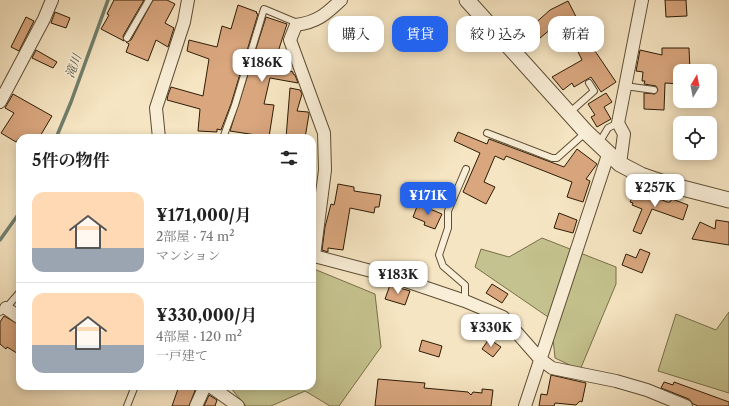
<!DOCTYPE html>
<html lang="ja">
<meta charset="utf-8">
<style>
body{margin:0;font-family:"Libre Caslon Text","Noto Serif JP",serif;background:#f6f6f6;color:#222;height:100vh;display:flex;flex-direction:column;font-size:15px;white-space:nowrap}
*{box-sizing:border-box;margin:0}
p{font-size:13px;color:#767676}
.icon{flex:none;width:22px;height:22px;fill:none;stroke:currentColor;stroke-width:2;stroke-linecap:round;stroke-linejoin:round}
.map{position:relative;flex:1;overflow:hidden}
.details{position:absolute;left:16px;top:134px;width:300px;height:256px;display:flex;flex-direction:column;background:#fff;border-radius:12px;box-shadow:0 2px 10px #0003}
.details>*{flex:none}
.guide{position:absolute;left:328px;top:16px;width:341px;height:36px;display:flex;gap:8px}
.needle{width:26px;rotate:10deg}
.controls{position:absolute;left:673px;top:64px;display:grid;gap:8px}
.controls a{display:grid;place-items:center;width:44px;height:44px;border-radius:8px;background:#fff;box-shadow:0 2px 10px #0003;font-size:20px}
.price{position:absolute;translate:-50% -34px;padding:0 9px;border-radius:8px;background:#fff;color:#222;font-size:13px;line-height:26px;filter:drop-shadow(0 1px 2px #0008)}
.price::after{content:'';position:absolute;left:50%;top:24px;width:12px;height:9px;margin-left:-6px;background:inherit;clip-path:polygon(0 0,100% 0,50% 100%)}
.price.current{background:#2563eb;color:#fff}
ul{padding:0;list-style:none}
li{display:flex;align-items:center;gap:12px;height:100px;padding:0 16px}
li+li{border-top:1px solid #e0e0e0}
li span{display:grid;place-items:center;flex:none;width:112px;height:80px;border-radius:12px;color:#555}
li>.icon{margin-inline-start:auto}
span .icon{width:48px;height:48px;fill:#fffc;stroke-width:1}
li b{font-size:17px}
h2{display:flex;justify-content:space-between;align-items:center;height:48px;padding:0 16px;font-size:17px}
.pill{padding:0 14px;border-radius:12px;background:#fff;box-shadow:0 2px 10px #0003;font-size:14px;line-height:36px}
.pill.current{background:#2563eb;color:#fff}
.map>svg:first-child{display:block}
.green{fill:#c4c28e;stroke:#786f4a}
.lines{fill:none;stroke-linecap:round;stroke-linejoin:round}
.stream{stroke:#707e6d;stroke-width:3.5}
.building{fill:#d9a67e;stroke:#2c1c06}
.service-casing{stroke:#5e4e35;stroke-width:8}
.minor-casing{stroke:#5e4e35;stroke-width:14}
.tertiary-casing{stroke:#5e4e35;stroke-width:17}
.service{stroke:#f9eed7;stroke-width:6}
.minor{stroke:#f9eed7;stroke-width:12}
.tertiary{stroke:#f9eed7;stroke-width:15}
.labels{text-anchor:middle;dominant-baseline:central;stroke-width:3;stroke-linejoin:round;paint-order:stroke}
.water-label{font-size:12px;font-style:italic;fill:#545542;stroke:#f9eed7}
</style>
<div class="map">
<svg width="729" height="406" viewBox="0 0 729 406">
<rect width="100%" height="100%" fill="#f6e5c2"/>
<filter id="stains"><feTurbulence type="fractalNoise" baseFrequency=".005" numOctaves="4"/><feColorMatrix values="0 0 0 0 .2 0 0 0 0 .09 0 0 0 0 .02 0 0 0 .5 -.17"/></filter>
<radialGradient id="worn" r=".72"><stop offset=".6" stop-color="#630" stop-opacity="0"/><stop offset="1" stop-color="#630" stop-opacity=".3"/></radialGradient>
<path class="green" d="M542,238L616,267V284L580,370L555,358L551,319L475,267L481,249L509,257Z
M312,266L314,269L375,294L381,347L339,406H330L305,391L271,406H246L229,386H312Z
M729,312V393L658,371L676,314L716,330Z"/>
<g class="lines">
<path class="stream" d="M56,138L71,102L108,0
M0,240L20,212"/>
</g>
<path class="building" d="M114,0H144L123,36L124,41L101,29L109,15L107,14Z
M153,0H167L175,4L165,23L174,28L168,47L156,40L148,61L126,52L129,44L126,42L131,40Z
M665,0H686L687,16L666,17Z
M568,1L594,52L595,51L616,82L601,92L591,77L574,87L572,83L563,90L552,77L582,60L568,31L563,34L557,24L540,38L531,27L550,10Z
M238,5L257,12L256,13L258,14L231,104L221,130L217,129V132L198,131L200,109L167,100L168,95L171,87L203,96L209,59L187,51L189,40L217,47L222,26L231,29Z
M55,12L70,18L66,28L51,23Z
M26,17L34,21L19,51L11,47Z
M266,17L287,24L276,58L279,61L277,66L290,69V71L293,72V74L295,75L298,83L270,78L264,104L274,105L269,137L230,131Z
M662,48H689L690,71H680V84L665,83L664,110L644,109V93L655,94L658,90L656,86L644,84L645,81H642L643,72L636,71L640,50L662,55Z
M36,50L57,62L53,68L32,58Z
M290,88L300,90L302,94L297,111L308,112L309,114L305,138H286Z
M606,93L612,102L604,107L611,119L597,127L591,117L595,115L588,104Z
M13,94L52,116L39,138H19L16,142L1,133L14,113L5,108Z
M458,132L487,144L489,139L564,167L577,149L597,164L586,179L590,181L583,202L567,197L572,182L506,156L504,160L495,156L484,182L495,187L486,204L463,192L480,153L454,141Z
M338,184L354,187V191L381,195L379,207H375L374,213L350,208L343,250L328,248V252L322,250L325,227L331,204L334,205L335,201Z
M636,189L667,202H670L672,199L688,205L683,220L652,209L641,234L633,231L642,209L632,205L633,203L630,202Z
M418,204L442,214L435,229L424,225L425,222L413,217Z
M559,213L577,220L573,233L554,228Z
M716,220L729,222V245L692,239L700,222L715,229Z
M640,249L650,253L642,273L622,265L626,254L636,258Z
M492,284L508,294L502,303L486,293Z
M390,285L410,291L405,305L385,299Z
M4,316L20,325V355L7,347L6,349L0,344V322Z
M489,339L501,347L493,357L482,349Z
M422,340L442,346L439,357L419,351Z
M551,375L586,383L582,402L580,401L576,405L555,403L554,406H539L541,394L547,395Z
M378,379L425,383L424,388L468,392L471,395L473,392L482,393V389L493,390L491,406H375Z
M664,382L673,385L674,382L729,402V406H698L693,404L689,399L661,388Z
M179,386L196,388L189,406H172Z
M209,395L217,400L215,406H204Z"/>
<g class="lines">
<g class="service-casing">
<path id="service" d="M127,38L149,0
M625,86L654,90
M569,113L594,91L589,83
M487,133L552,158H557L585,133
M223,138L235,105L264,9L295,22L296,25
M599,143L608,128L618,123
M465,301V285L443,266L439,255L448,228V211L466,169
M0,312L6,308L20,292
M127,406L135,386"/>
</g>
<g class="minor-casing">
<path id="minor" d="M341,0C326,14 318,22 296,25L290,40L324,133L325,170L314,256L394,277L465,301L503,317L540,359L552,368L616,381L647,390L686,406
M0,102L44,19L52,0
M159,138L156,108L184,22L188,0
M620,164L624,134L618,123L642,0
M6,308L20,318
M210,386L238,406
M196,406L205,386
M525,406L608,155"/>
</g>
<g class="tertiary-casing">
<path id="tertiary" d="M467,0L586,132L620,164L641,175L667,184L729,200"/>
</g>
<use href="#service" class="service"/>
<use href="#minor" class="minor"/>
<use href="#tertiary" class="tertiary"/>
</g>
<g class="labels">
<g class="water-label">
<text transform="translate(73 66) rotate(-70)">滝川</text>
</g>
</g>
<rect width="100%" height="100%" filter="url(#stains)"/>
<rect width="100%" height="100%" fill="url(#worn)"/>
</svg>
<div class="controls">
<a><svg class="needle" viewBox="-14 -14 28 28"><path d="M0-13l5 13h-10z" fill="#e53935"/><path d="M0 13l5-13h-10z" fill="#767676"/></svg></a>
<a><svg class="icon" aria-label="locate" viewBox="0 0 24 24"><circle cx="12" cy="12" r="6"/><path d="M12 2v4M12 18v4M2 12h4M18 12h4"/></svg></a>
</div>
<b class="price" style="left:262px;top:83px">¥186K</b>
<b class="price" style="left:655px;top:208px">¥257K</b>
<b class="price current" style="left:428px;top:216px">¥171K</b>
<b class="price" style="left:398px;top:295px">¥183K</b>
<b class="price" style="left:491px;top:348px">¥330K</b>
<div class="guide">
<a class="pill">購入</a>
<a class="pill current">賃貸</a>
<a class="pill">絞り込み</a>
<a class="pill">新着</a>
</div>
<section class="details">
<h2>5件の物件<svg class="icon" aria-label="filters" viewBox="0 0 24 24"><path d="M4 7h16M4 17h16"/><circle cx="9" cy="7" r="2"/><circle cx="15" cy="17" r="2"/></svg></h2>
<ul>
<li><span style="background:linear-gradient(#ffd9b3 70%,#9aa5b1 0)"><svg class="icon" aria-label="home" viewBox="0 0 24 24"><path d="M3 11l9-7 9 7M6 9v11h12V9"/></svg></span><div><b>¥171,000/月</b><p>2部屋 · 74 m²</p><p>マンション</p></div></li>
<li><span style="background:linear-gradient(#ffd9b3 65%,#9aa5b1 0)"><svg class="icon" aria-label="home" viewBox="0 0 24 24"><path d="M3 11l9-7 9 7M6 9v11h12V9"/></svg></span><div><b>¥330,000/月</b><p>4部屋 · 120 m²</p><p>一戸建て</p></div></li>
</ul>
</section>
</div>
